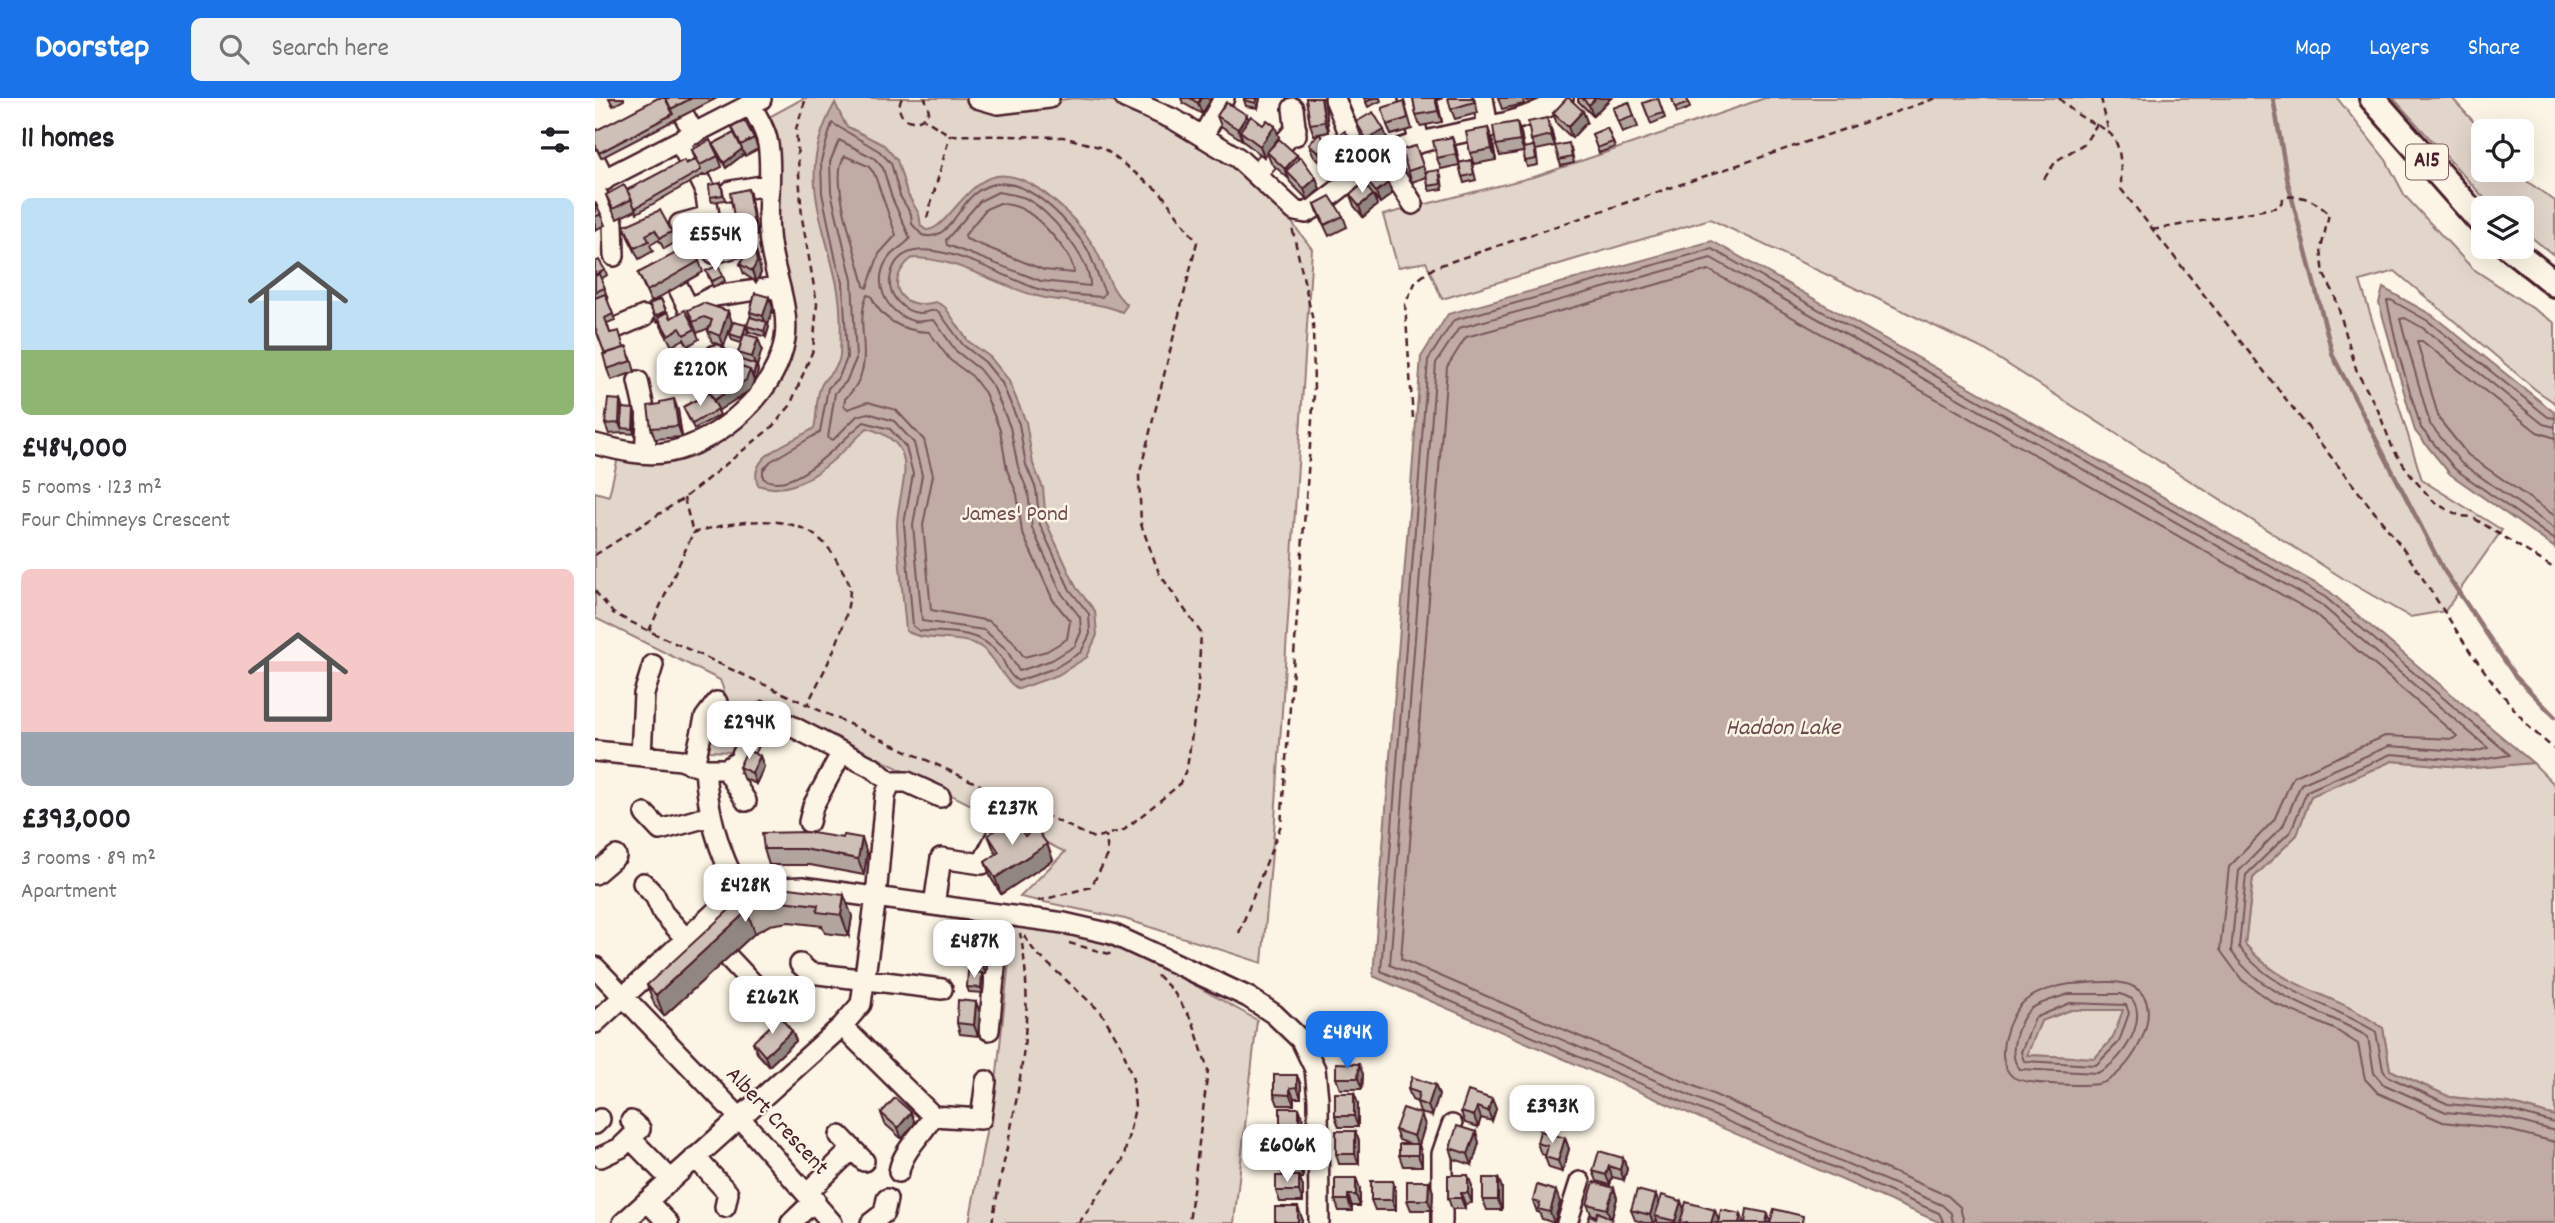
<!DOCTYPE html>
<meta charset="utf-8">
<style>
body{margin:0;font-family:Dekko,sans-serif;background:#f2f2f2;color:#202124;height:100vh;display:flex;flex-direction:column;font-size:26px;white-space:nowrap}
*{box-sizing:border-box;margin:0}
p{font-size:23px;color:#757577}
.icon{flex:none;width:38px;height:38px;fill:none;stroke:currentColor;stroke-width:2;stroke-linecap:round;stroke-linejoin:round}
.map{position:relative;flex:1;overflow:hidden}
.drawer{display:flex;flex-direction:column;background:#fff;width:595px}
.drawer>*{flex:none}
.fabs{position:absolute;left:1876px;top:21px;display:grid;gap:14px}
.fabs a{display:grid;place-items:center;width:63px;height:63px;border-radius:10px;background:#fff;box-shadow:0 7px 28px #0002;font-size:35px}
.price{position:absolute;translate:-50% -60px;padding:0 16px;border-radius:14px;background:#fff;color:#222;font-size:23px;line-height:46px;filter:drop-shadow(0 2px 4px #0008)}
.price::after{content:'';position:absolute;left:50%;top:42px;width:21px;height:16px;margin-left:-10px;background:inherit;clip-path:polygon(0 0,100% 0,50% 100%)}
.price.on{background:#1a73e8;color:#fff}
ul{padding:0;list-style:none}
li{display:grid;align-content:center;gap:14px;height:371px;padding:0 21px}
li span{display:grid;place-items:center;height:217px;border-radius:10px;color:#555}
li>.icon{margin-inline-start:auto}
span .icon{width:126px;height:126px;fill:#fffc;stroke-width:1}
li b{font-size:30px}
h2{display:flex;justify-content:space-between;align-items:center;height:84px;padding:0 21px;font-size:30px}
header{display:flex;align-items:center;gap:42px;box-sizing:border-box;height:98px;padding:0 35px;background:#1a73e8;color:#fff}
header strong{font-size:33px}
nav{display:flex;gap:38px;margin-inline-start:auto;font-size:24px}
.search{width:490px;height:63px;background:#f2f2f2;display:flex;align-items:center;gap:18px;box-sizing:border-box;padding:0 24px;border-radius:10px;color:#757577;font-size:26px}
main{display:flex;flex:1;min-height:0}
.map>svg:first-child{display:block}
.green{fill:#e2d5ca;stroke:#967a7a;stroke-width:2}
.water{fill:#c0aca5;stroke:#917474;stroke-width:2;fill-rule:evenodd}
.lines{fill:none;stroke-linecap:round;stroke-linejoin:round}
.shore{stroke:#79575c;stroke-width:2}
.stream{stroke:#917474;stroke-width:4.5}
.minor-casing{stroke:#4a1f2b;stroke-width:24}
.major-casing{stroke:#4a1f2b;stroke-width:30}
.path{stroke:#4a1f2b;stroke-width:2.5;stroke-dasharray:7 5;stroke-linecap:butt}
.minor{stroke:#fcf5e5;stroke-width:19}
.major{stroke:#fcf5e5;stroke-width:24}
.wall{fill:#b2a59d;stroke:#4a1f2b;stroke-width:2}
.shaded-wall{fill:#918680;stroke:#4a1f2b;stroke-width:2}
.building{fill:#cfc0b7;stroke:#4a1f2b;stroke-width:2}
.labels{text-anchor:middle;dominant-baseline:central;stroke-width:5;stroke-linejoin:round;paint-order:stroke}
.shield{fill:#fcf5e5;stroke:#7f5f63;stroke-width:2}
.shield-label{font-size:21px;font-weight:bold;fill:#4a1f2b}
.park-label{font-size:23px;fill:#704c53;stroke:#fcf5e5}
.street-label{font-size:23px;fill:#4a1f2b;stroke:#fcf5e5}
.water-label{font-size:24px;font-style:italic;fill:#6d4950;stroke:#fcf5e5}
</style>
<header>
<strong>Doorstep</strong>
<div class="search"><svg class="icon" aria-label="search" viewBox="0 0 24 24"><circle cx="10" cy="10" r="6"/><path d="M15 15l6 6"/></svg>Search here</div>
<nav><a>Map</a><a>Layers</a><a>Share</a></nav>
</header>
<main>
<section class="drawer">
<h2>11 homes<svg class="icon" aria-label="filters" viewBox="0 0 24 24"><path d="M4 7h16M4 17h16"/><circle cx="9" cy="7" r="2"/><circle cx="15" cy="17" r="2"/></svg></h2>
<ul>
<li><span style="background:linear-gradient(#bfe0f5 70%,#8fb573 0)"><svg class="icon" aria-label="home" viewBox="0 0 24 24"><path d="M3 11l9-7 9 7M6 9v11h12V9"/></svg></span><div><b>£484,000</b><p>5 rooms · 123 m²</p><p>Four Chimneys Crescent</p></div></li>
<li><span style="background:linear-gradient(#f6c9c9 75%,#9aa5b1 0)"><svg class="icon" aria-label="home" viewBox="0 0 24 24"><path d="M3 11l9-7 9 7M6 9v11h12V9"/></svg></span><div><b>£393,000</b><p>3 rooms · 89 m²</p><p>Apartment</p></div></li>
</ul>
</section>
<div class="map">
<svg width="1960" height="1125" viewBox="0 0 1960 1125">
<rect width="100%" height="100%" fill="#fcf5e5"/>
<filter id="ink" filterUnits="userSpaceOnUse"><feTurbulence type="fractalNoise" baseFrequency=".0143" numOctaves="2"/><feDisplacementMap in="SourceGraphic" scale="14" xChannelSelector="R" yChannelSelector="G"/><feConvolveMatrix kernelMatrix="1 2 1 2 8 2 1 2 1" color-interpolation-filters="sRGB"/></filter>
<g filter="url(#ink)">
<path class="green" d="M209,0H378L404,9L480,0L527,4L594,36L673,93L717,151L680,721L667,865L530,821L425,799L470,754L167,602L139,654L113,653L116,633L133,604L125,582L0,520V394L14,398L24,355L55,362L147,327L193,243L176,120L180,41L174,19Z
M1170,0H1742L1791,62L1810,98L1877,170L1960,225V305L1941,292L1800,173L1765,183L1827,382L1907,432L1850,513L1815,519L1749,481L1390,252L1115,121L847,201L831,164L803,169L788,117L942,78Z
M1798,0H1857L1888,34V72H1922L1933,84L1960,103V158L1927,132V110H1901L1890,101Z
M1797,663L1879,670L1938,665L1960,687V1018L1914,1005L1855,999L1795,972L1788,930C1742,902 1686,889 1650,846L1658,780L1702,737L1716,698Z
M418,826L502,842L569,870L662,922L639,1125H374L402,975Z
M1476,912H1528L1518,940L1500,960L1431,957L1446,923Z"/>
<path class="water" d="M240,5L251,28L289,47L302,62L312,95L324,116L326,128L331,132C350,134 371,83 401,78C435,72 481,120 498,147C511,168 512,189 532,207L527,214C500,202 471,206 442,198C398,186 363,160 317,160C288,184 304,214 341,204L350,209L373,243L395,259L413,281L431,324L438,366L448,390L451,424L481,489L500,513L502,537L492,559L463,577L424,591C404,581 401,554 380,546C357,537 333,545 311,533C308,498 304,464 302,429C301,391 333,347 272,330C246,356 203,403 163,387C151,356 199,344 219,330C223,316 220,301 226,288C231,276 244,272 245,257C246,237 246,206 242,187C227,116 201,75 240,5Z
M1117,143L1734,493L1938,665L1879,670L1797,663L1716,698L1702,737L1658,780L1650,846C1677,880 1713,890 1751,908C1764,914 1776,922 1788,930L1795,972L1855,999L1914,1005L1960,1018V1125H1346L778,878L826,259L853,216ZM1476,912H1528L1518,940L1500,960L1432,957L1446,923Z
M1788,190L1837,217L1960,315V450L1855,376L1820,333L1784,205Z"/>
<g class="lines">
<path class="shore" d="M237,25L284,53L296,65L305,98L316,116L317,126L327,137C352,145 362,111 378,97C418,61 469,118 491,149C499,162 502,180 510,194L507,199C486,197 463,197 443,191C410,181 303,115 295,182C293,198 309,214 324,215C332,216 336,210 344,214L368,247L390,264L407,285L424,326L431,367L441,391L445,427L475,492L494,516L495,536L486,554L460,570L423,583C412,577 411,565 404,556C384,532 354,534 325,533L318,528L309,426L318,376L311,349L295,331L269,324C248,340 198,400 168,380V372L176,363L225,334L233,290L244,279L252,260L248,184L241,163L227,95L226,63Z
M244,42L279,60L288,70L297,100L315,140C311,147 301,151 295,158C275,182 290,215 318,223C325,225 332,222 339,222L361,253L384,271L399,290L415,329L423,369L433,394L437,430L467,496L485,519L486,534L480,548L457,562L424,573L411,551L389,532L327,523L318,427L327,377L319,345L299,323L273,315L262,318L238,342L233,340L240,295L251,284L261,261L257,182L236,94L235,64Z
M250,58L273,68L279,75L301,137L284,156L272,190L269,188C264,161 232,78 250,58Z
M403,94C412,96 423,97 430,100C454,111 496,162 495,188L446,183L352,147L351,142L385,103Z
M405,105C412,107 421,107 427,111C444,119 479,157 479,175L449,172L371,141L370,137L391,111Z
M272,197L276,198C287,223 308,233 334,234L355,262L377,278L390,295L405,332L412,372L422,396L427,434L458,502L475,523L472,541L452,553L429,559L417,542L394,523L336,512L328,427L338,377L329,342L301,312L273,304L253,311L249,308L250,301C286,266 257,234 272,197Z
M1960,320L1953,319L1833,223L1796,202L1792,203L1805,261L1826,330L1860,371L1960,442
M1960,329L1948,326L1828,230L1810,220L1805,221L1835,326L1866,365L1960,431
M1960,340L1942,334L1827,243H1822L1844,321L1873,357L1960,418
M1475,886C1493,886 1522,880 1539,889C1575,908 1533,982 1503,986C1487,988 1430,987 1418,979C1397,963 1413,916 1430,903C1441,894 1461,888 1475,886Z
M1474,896H1526L1537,901C1554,923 1525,967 1502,975L1425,971C1411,958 1423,920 1437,910C1447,904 1462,900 1474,896Z
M1475,905L1531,907L1534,915L1524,944L1501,967L1429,963L1426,954L1440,920Z
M1349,1125L1344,1115L786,873L833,262L859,222L1117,151L1730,499L1915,657L1879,663L1796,656L1712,693L1696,733L1651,777L1644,849C1678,894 1735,905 1781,934L1788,972L1792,978L1853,1006L1913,1012L1960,1025
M1358,1125L1356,1115L1347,1107L795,867L841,265L864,230L1116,160L1725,506L1893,650L1879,654L1794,648L1706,686L1688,728L1644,773L1636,853C1668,900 1727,911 1773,939L1779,975L1788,986L1851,1014L1911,1020L1960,1033
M1369,1125L1365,1109L1353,1098L806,861L852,269L871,239L1114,172L1719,515L1862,638L1858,641L1790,638L1698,679L1679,722L1634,769L1625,852L1647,882L1679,905L1741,932L1763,946L1770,981L1783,995L1848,1024L1909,1031L1960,1044"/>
<path class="stream" d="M1678,0L1693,85L1738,258L1848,471L1920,578L1960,619"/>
<g class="minor-casing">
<path id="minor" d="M382,0L403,6L454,0
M530,0L580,22L643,60L700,113L711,115C738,100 774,62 799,53C855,31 918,33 968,0
M814,0L824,43
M888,0L893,30
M740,1L755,37L779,66
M698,10L701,37
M89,17L99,36
M608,38L629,0
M84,44L98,69
M788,59L818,106
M0,62L10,82
M662,75L701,31
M0,86L166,1
M0,93L18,125L19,158
M136,93L173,87
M85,126L114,118L110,91L104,79
M119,155L145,148
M82,187L94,211L119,198L184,189
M14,233L49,218
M99,275L114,273L121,257
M43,283L52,324L50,355
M0,346C23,352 50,359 74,354C126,343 181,294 190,241C195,205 176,171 174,136C171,107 178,75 173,46C171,32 162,19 156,7
M0,653L86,662L110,671H131L144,663L169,614L278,670L295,684H312L345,699
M46,658L49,596L58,567
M99,667L110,620L122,604
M110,671C113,716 123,753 144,792
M131,671L151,703
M50,716L65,732L116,718
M214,724L218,708L247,654
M0,776L21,758
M48,785L60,798L68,815L91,841
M339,807L346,760L387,766L404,733
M133,859L164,892
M205,866L215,875L347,891
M0,869L144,1019L237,1125
M0,925L144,792L207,789L469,825L517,836L653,899L679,916L706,942L720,971L723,1001L724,1125
M247,928L338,1018L386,1021L391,983
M394,932L405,817
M0,1026L5,1021
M245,1038L269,1063
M35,1040L76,1082
M6,1059L25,1050L45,1031L36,1023
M100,1059L133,1095L130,1109
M304,1074C307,1053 328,1036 338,1018
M213,1094L256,1052
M52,1103L73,1125
M28,1125L247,928L266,906L281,799L290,699L295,684
M196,1125L220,1102
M276,1125L289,1115L292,1101
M847,1125V1056L857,1027
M972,1125L985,1084"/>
</g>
<g class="major-casing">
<path id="major" d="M1777,0L1888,126
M1914,149L1960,186"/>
</g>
<path class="path" d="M307,0C296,20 322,33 334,13L330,0
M1464,0C1505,44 1528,12 1526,91L1810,453L1876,555L1903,591L1934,629L1960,652
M1506,0L1513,31
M1449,81L1461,63L1490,45L1502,26
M332,120L355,37
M1557,132L1684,109L1689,99C1710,97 1719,102 1734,116L1726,151L1729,177L1739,195L1762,274L1783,312L1798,351L1817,379L1840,405L1865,418L1877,419L1960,471
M818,320L810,206L821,183L840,169L1342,0
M89,400L98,435C146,421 214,409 242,463C247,472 255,483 255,492C252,534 230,570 212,607
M0,457L89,400L177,329L195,308L218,252L222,206L207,120L201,31L211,0
M0,493L18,515L54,533L499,740L529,732L584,687L592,670L602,602L606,535L564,475L546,426L544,378L602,144L566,95L508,50L468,39L355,37L329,21
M54,533L98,435
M443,803L496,789L513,757L511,737
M644,835L686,727L719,296L718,223L697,129
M429,838L440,854L506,914L527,949L538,982L540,1010L528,1062L484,1125
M474,845L518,857
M562,877L578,893L598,924L613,972L594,1125
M397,1125C414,1028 445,934 425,835"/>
<use href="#minor" class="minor"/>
<use href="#major" class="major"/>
</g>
<path class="wall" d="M14,0H29V2L18,8Z
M70,0H122L6,60L0,47V33Z
M586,0H613L615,3L607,16L588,5Z
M665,0L663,10L651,8L649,2Z
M711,0H729L734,34L724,36L737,56L728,66L718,57L714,46L724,36L719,37L715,26Z
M769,0H785L786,3L773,9Z
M818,0H848L842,2L847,24L825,28L821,17Z
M879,0L883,15L860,21L856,11Z
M903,0H928L929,6L907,11Z
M931,0H944L932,3Z
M983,0H1016L998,18L983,3Z
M1063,0L1070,20L1056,26L1048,5Z
M1077,0H1092L1095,10L1082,15Z
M809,3L817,31L796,37L792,27Z
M1034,4L1043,29L1027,35L1018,10Z
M988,13L992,24L977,40L962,26L958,15Z
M622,18L654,22L684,39L677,49L702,57L704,61L721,80L725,91L713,102L695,84L694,81L676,65L672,55L669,59L649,44L647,40V42L626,28Z
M761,24L793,42L776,53L765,35Z
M137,29L159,40L163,51L150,58L149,56L131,70L118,46L139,35Z
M893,30L897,41L901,62L879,66L875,55Z
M1012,30L1020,49L1004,55L997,36Z
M956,31L960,48L941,52L943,67L932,69L928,54L905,58L901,47L926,35L929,50L939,48L936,42Z
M734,45L765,58L749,70L738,56Z
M821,48L832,79L817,84L806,52Z
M861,50L864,65L876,62L881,82L869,85L864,67L846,71L842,60Z
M976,50L979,65L966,68L964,62Z
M97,52L123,58L127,69L109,78L108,77L42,115L41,112L22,121L15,108L11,97L32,92L100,61Z
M766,76L793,85L797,96L785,105L779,97L782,107L768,119L759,108L755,97L770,86Z
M846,77L848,91L835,93L833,88Z
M126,85L130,102L117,104L115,99Z
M155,96L162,138H158L166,175L161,184L149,176L145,166L148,161L141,131Z
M0,104L10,127L0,132Z
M720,106L748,118L752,129L734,138L724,117Z
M29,128L77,134L81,144L69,151L64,142L55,147L58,153L44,161L33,139Z
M121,133L124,147L106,150L104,145Z
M104,163L108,174L56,204L43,175Z
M0,164L10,172L12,177L6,181L13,201H12L20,222L12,225L15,235L30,250L36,260L40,274L16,282L12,271L10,256L0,229Z
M111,173L128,178L130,183L118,189Z
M174,199L178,210L173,227L174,229L171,239L154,234L152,228L156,219L155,214Z
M66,201L72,214L76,220L100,231L104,241L93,248L89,241L77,248L67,230L64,223L62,224L54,206Z
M93,212L137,224L129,248L117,244L113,233L114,230L102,235Z
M153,233L152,237L167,251L162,268L163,273L155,292L123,312L125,317L99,331L88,309L114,295L111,288L138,272L146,262L143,255L146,245L137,242L135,236Z
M88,266L91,284L77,286L75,280Z
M28,310L41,316L39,336L28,335L14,336L10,326Z
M83,312L87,339L60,341L56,330Z
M165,658L169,669L161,686L148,680L144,669Z
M393,737L430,738L452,746L458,762L406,796L396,780L390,764L401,757Z
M248,740H267L272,756L269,777L215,767H174L169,751Z
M187,789L257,818L254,838L230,835L227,828L194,824L175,827L160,835L69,918L60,908L52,887Z
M358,829L393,860L391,876H388L389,880L388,895L374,894L372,889L380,874L377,865V858L376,857L360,854L356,843Z
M381,904L385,915L383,938L365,936L362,925Z
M197,933L201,943L174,968L162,955L158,944Z
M768,976L767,991H745L741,980Z
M679,977L706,987V1000H699V1007H683L679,996Z
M840,987L844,997L837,1018L825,1015L822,1004L817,1002L813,991Z
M759,995L763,1006V1029H744L740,1018Z
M897,1001L901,1011L897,1023L886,1020L883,1029L870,1025L866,1014Z
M704,1010L708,1021V1044H689L685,1033Z
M286,1015L320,1025L307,1041L290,1026Z
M826,1016L830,1027L824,1047L827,1057V1068H808L804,1057L815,1046L804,1042L800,1032Z
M760,1033L764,1043V1066H744L741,1056Z
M881,1034L884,1045L877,1067L859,1061L855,1050Z
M970,1040L974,1051L967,1074L954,1070L950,1059V1057L946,1056L942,1045Z
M708,1057V1080H705L708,1089V1104H685L681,1093L688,1078L685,1069Z
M1028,1060L1032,1071L1029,1082L1017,1079L1015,1087L1002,1083L998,1073Z
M761,1080L765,1091V1108H757V1113H744L740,1102Z
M903,1080L907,1090V1112H892L888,1102Z
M834,1083L838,1094L837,1112H816L812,1102Z
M877,1088V1105L870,1106V1111H857L853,1100Z
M1019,1090L1022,1100L1017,1120H1001V1118L996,1116L992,1106Z
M801,1094V1112H780L776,1102Z
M1061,1097L1064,1106L1089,1111L1124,1122L1149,1125H1063L1061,1120L1060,1125H1049L1040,1122L1036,1112Z
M938,1103L965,1104L959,1125L947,1121L944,1114H942Z"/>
<path class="shaded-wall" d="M606,0H613L615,3L607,16L603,5Z
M662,0H665L663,10L661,5Z
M726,0H729L734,34L730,24Z
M840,0L843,6L847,24L843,13Z
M1001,0H1016L998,18L994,7Z
M988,13L992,24L977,40L973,29Z
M652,17L656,28L645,33L647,40V42L643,31Z
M952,20L956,31L960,48L956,37Z
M922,24L926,35L929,54L925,43Z
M680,28L684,39L669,59L665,48Z
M893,30L897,41L901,62L897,51Z
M789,32L793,42L776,53L772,42Z
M857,39L861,50L865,67L861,56Z
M733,45L737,56L728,66L724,55Z
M761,47L765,58L749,70L746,59Z
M147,51L149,56L131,70L129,65Z
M702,57L706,68L691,73L694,81L690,71Z
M721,80L725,91L713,102L709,91Z
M793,85L797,96L785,105L781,94Z
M153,91L155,96L162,138L160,132Z
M778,97L782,107L768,119L764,108Z
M155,128L158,138L166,175L161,184L157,173Z
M174,199L178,210L173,227L174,229L171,239L169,233L171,226L168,218Z
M133,213L137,224L129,248L125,238Z
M151,227L153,233L149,245L147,240Z
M163,240L167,251L162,268L163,273L160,283L158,278L161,269L157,259Z
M155,272L159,283L155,292L123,313L119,302Z
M79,301L83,312L87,339L83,328Z
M25,302L29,313L26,330L24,325Z
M39,311L41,316L39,336L38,331Z
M165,658L169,669L161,686L157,675Z
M267,740L272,756L269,777L263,761Z
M452,746L458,762L406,796L400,780Z
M249,797L257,818L254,838L246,817Z
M152,813L160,835L69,918L61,897Z
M389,849L393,860L391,876L387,866Z
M387,875L389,880L388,895L386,890Z
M381,904L385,915L383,938L379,927Z
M197,933L201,943L174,968L170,958Z
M764,966L768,976L767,991L763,980Z
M702,977L706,987V1000L702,989Z
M840,987L844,997L837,1018L833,1008Z
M695,990L699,1000V1007L695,997Z
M759,995L763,1006V1029L759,1018Z
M897,1001L901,1011L897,1023L893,1013Z
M882,1009L886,1020L883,1029L879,1018Z
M704,1010L708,1021V1044L704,1033Z
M316,1014L320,1025L307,1041L303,1030Z
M826,1016L830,1027L824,1047L827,1057V1068L823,1057V1049L819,1038Z
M760,1033L764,1043V1066L760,1056Z
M881,1034L884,1045L877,1067L873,1056Z
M970,1040L974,1051L967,1074L963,1063Z
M704,1046L708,1057V1080L704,1069Z
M1028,1060L1032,1071L1029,1082L1025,1072Z
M1014,1068L1017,1079L1015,1087L1011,1077Z
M873,1077L877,1088V1105L873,1095Z
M704,1078L708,1089V1104L704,1093Z
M761,1080L765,1091V1108L761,1097Z
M903,1080L907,1090V1112L903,1102Z
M798,1083L801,1094V1112L797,1102Z
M834,1083L838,1094L837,1112L833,1102Z
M1019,1090L1022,1100L1016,1122L1012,1111Z
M961,1093L965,1104L959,1125L955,1114Z
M866,1095L870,1106V1111L866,1100Z
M753,1097L757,1108V1113L753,1102Z
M1061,1097L1065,1108L1060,1118L1061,1120L1060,1125H1058L1055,1117Z
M1086,1103L1090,1114L1086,1125H1080V1123Z
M703,1109L707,1120V1125H704L703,1124Z
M1120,1112L1124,1123V1125H1116Z
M1173,1115L1176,1125H1171Z
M1146,1116L1149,1125H1144Z"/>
<path class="building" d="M63,0H70L78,16L4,55L0,46V33Z
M71,0H97L76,11Z
M595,0H606L603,5Z
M649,0H662L661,5L649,2Z
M711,0H726L730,24L715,26Z
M770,0H779L771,4Z
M818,0H840L843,13L821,17Z
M853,0H878L879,4L856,11Z
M972,0H974L988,13L973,29L958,15Z
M987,0H1001L994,7Z
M1063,0L1068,15L1054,20L1048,5Z
M1077,0H1092L1093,5L1080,10Z
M809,3L813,20L792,27L787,10Z
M631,4L652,17L643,31L622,18Z
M1034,4L1039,18L1023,24L1018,10Z
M778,14L789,32L772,42L761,24Z
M656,18L668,27L672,22L680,28L665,48L645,33Z
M952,20L956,37L936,42L933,24Z
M150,23L159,40L146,47L137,29Z
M922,24L925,43L901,47L898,28Z
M893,30L897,51L875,55L871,34Z
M1012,30L1018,44L1002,50L997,36Z
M750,33L761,47L746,59L734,45Z
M139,35L147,51L129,65L118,46Z
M724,36L733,45L724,55L714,46Z
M857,39L861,56L842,60L838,43Z
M684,41L702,57L690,71L672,54Z
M115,42L123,58L105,67L97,52Z
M974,45L977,59L964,62L960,48Z
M821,48L828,68L813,73L806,52Z
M939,48L941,61L930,63L928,50Z
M706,59L721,80L709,91L691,73Z
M101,61L106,72L40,110L32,92L89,62L91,66Z
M876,62L879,76L867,79L864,65Z
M778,66L793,85L781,94L766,76Z
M844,72L846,86L833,88L831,74Z
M126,85L128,97L115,99L114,87Z
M769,85L778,97L764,108L755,97Z
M29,87L37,101L18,111L11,97Z
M153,91L160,132L156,133L155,128L141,131L135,95Z
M735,98L748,118L730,127L720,106Z
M0,104L6,116L0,119Z
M65,112L77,134L65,140L60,132L51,137L54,143L40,150L29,128Z
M119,128L122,142L104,145L102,130Z
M155,128L162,164L157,173L145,166L148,161L139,131Z
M96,147L104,163L52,193L43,175Z
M4,162L10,172L0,177V164Z
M123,167L128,178L117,183L111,173Z
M4,176L10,190L0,194V178Z
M160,195L174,199L168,218L155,214Z
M10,196L18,216L10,220L15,235L24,233L29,250L10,256L0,229V200Z
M66,201L71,213L60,218L54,206Z
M108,205L133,213L125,238L113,233L117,222L109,219L98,224L93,212Z
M90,212L100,231L89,237L85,230L73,237L63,219L73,214L76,220Z
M155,219L172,224L169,233L152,228Z
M139,224L151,227L147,240L135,236Z
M149,236L163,240L157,259L143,255Z
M32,249L36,263L12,271L8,256Z
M86,261L89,279L75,280L72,263Z
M143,261L161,267L158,278L155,272L141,267Z
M140,267L155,272L151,282L119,302L111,288L138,272Z
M114,295L123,311L97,326L88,309Z
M13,301L25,302L24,325L10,326Z
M79,301L83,328L56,330L53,308L65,306V304Z
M27,310L39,311L38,331L26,330Z
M152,652L165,658L157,675L144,669Z
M418,720L430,738L441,730L452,746L400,780L390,764L404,754L393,737Z
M211,734L248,740L249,737L267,740L263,761L209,751H169L167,735Z
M187,789L249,797L246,817L222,814L223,807L186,803L167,806L152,813L61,897L52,887L145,802L164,792Z
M358,829L376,832L389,849L387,866L377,865L378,853L372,846L356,843Z
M373,873L387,875L386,890L372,889Z
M363,902L381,904L379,927L362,925Z
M185,919L197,933L170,958L158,944Z
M741,965L764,966L763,980H741Z
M679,977H702V989L695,990V997L679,996Z
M817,979L840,987L833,1008L822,1004L824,995L813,991Z
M873,993L897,1001L893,1013L882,1009L879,1018L866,1014Z
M740,995H759V1018H740Z
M300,1000L316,1014L303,1030L286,1015Z
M685,1010H704V1033H685Z
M808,1010L826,1016L819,1038L800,1032Z
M862,1028L881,1034L873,1056L855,1050Z
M741,1033H760V1056H741Z
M945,1033L970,1040L963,1063L950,1059L953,1048L942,1045Z
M685,1046H704V1069H685Z
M804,1046H823V1057H804Z
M1004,1053L1028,1060L1025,1072L1014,1068L1011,1077L998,1073Z
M853,1077H873V1095H866V1100H853Z
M681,1078H704V1093H681Z
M740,1080H761V1097H753V1102H740Z
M888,1080H903V1102H888Z
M776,1083H798L797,1102H776Z
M812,1083H834L833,1102H812Z
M999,1084L1019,1090L1012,1111L992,1106Z
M942,1087L961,1093L955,1114L943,1111L945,1105L938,1103Z
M1042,1092L1061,1097L1055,1117L1036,1112Z
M1067,1097L1086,1103L1080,1123L1060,1118Z
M1091,1104L1120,1112L1116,1125H1085Z
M680,1109H703V1124H680Z
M1152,1111L1173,1115L1171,1125H1150Z
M1179,1111L1208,1118L1207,1125H1175Z
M1126,1112L1146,1116L1144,1125H1123Z
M1003,1114L1017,1121L1015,1125H992L995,1117L1001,1120Z"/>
</g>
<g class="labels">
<rect class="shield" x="1811" y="46.5" width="42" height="35" rx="5"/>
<g class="shield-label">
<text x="1832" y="64">A15</text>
</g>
<g class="park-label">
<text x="420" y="417">James' Pond</text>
</g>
<g class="street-label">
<text transform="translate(181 1024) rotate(47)">Albert Crescent</text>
</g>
<g class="water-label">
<text x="1188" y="631">Haddon Lake</text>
</g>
</g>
</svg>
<div class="fabs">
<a><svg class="icon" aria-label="locate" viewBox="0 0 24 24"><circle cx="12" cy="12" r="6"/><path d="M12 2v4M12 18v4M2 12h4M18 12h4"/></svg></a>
<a><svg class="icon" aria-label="layers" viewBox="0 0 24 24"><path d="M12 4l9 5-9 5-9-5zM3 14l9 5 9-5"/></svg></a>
</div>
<b class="price" style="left:767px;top:97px">£200K</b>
<b class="price" style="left:120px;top:175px">£554K</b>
<b class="price" style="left:105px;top:310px">£220K</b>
<b class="price" style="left:154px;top:663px">£294K</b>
<b class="price" style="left:417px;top:749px">£237K</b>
<b class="price" style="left:150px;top:826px">£428K</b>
<b class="price" style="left:379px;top:882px">£487K</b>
<b class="price" style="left:177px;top:938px">£262K</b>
<b class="price on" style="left:752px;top:973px">£484K</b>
<b class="price" style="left:957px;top:1047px">£393K</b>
<b class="price" style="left:692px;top:1086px">£606K</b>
</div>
</main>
